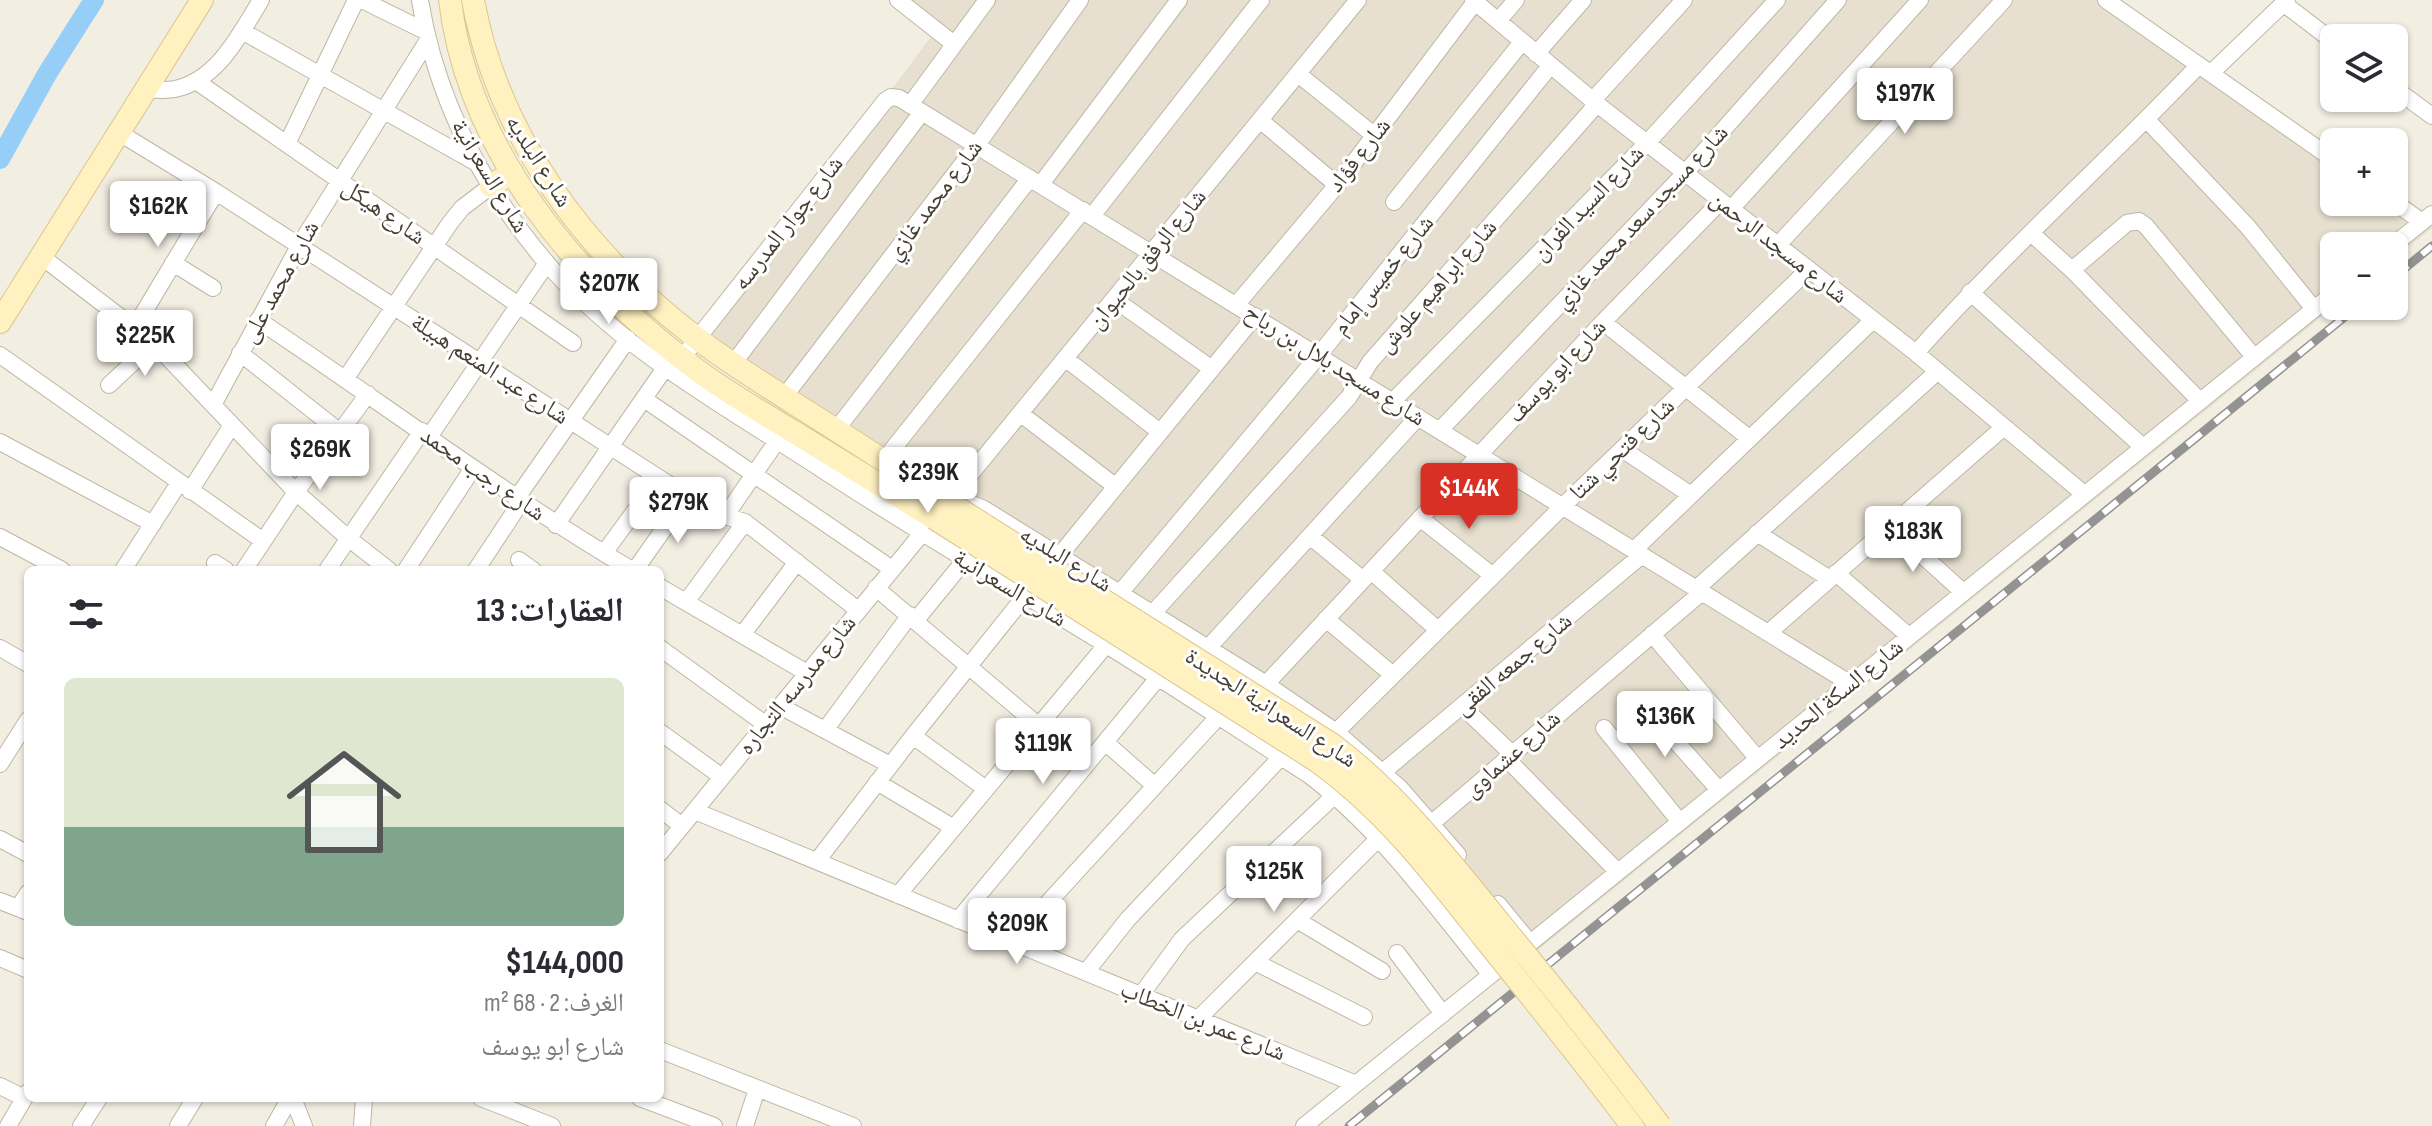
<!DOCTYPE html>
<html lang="ar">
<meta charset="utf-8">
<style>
body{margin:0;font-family:"Sofia Sans Condensed","Noto Naskh Arabic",sans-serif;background:#f2f2f3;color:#2b2b33;direction:rtl;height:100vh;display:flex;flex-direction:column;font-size:30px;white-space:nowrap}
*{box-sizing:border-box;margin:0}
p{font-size:26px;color:#7c7c81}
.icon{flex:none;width:44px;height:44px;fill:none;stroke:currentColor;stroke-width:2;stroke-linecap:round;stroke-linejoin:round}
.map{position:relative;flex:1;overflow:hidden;direction:ltr}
.details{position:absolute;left:24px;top:566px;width:640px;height:536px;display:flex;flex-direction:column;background:#fff;border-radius:12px;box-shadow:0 2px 6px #0004;direction:rtl}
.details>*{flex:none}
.fabs{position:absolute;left:2320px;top:24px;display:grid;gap:16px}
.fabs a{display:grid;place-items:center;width:88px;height:88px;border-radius:12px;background:#fff;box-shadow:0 2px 6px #0004;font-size:40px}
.price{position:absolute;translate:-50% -68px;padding:0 18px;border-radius:8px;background:#fff;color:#222;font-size:26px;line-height:52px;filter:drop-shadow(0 2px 4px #0008)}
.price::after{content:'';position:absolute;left:50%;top:48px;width:24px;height:18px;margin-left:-12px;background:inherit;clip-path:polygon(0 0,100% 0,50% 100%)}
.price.on{background:#d93025;color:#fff}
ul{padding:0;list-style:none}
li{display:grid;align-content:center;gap:16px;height:424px;padding:0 40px}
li+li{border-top:2px solid #e1e1e2}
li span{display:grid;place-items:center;height:248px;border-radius:12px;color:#555}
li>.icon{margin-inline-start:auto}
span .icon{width:144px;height:144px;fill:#fffc;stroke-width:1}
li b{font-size:34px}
h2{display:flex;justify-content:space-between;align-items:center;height:96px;padding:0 40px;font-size:34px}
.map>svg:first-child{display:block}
.residential{fill:#e7e0d0}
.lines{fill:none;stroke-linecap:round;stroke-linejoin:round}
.canal{stroke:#97cef7;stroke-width:20}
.street-casing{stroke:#bfb6a4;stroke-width:18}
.secondary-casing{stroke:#dac78f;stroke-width:24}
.street{stroke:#fff;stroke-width:16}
.secondary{stroke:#fff1c0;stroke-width:22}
.rail-casing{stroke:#939393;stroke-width:9}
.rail{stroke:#fff;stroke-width:6;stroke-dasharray:18;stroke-linecap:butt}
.secondary-bridge-casing{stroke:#dac78f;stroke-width:24;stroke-linecap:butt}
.secondary-bridge{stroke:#fff1c0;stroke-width:22}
.labels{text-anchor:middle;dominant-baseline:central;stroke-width:6;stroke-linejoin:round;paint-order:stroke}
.street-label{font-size:24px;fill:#453e32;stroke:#fff}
</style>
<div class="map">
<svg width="2432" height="1126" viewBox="0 0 2432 1126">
<rect width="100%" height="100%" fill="#f3eee2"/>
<path class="residential" d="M899,0H2121L2334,149V202H2394V190L2432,217V228L2394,259V246H2334L2335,306L1533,954L1420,817L998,526L709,334L936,30Z"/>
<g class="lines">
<path class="canal" d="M0,159L47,74L94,0"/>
<g class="street-casing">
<path id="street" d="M362,0L425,31
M420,0C436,98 481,185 545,261C618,347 719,403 812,463C909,527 1009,585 1108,646C1176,688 1242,732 1309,775C1381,830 1434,905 1491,975
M898,0L954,44
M1473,0L1597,104L1916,353L2084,494
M2106,0L2334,160
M2283,3L2334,42
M1498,21L1516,0
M242,31L475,162
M1536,54L1583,0
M2211,73L2287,0
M1298,74L1375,136
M196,81L573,343
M2394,88L2432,116
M143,90C153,89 165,91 175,89C218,80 240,34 261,0
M1593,100L1684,0
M910,105L987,0
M1260,120L1337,185
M2147,120L2248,227L2314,309
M118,132L216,192L687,496L715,513L745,522L858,610
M287,144L356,0
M1041,184L1179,0
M1394,202L1522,42
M2394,202L2422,222
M1731,209L1920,0
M1092,216L1261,0
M2032,234L2072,270L2200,401
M1777,246L2004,0
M2392,246L2432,214
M42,257L154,343L296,492L348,538L389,570
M173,263L213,288
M2072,270L2127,223L2139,221L2146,226L2254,357
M1970,292L2143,447
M1114,299L1212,369
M1237,304L1337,185L1475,2
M258,320C383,403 503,494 632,570
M1603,322L1749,438
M135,327L216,192
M240,353L340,432
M1916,353C2005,252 2106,163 2199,65
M0,355L263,541
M682,358L885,101L891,97L899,98L1851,684
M1066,359L1160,432
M733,364L922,112
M346,378L450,223L462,208L491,186
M109,385L154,343
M784,397L977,145L1080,0
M644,399L892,569
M1393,401L1647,143L1777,0
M213,405L299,246L428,40
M1021,414L1115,486
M836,430L1030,178
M1440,430L1685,173L1838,0
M429,437L547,263
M0,442L153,524
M1622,449L1691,495
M884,460L1083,210
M190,491L232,425
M516,499L628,339
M952,501L967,502L984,509L1266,684L1336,732L1400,788L1458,855
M942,509L1358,0
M726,515L777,441
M1420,518L1493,576
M556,525L665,368
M1890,526L1963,592
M1757,533L1830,579
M1310,536L1363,580
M0,537L62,570
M1634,550L1873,320
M604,553L659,478
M1060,555L1255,316
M519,560L533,570
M215,563L226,570
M123,570L179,483
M244,570L296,492L368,394
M327,570L422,431
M406,570L473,468
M476,570L521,502
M635,570L687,496
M1371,571L1438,630
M1836,573L1909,636
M660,587L807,673
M876,588L1039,726
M1696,589L1938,371
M1120,593L1319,355L1550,66
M686,602L745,522
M1153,613L1349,397L1370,362L1597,104
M1326,619L1393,675
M916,620L965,560
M1768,633L2004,427
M1652,634L1758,759
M742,635L797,562
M0,648L28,664
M660,648L765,724
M1208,648L1418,417
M1266,684L1603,322L1721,201
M1640,701L1719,790
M780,706L890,765
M1463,707L1511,753
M1604,728L1680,822
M825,730L910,615
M660,732L722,777
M1336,732L1563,506L1809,269
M913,736L986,789
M1105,742L1155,786
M1506,758L1618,872
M0,764L28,720
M1384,771L1642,555
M877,782L954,828
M660,809L682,826
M695,811L1356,1084
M1432,823L1702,592
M0,839L28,854
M660,853L928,526
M817,861L913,736L1025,596
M898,895L1106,645
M0,901L28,912
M1498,904L1530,943
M18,908L28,893
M958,920L1158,678
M1297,920L1382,971
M1012,942L1219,716
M1397,953L1443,1014
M0,958L28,970
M1255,962L1364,1017
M1086,972L1128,919L1281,757
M1141,995L1182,939L1335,795
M1198,1019L1379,838
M660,1050L853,1126
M0,1086L24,1098
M293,1098L304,1126
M481,1098L552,1126
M640,1098L714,1126
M8,1126L28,1092
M81,1126L99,1098
M178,1126L195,1098
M274,1126L290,1098
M362,1126L364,1098
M745,1126L757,1089
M1304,1126L2334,293"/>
</g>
<g class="secondary-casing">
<path id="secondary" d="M450,0C468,152 578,281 697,370C728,393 761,412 794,432C841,461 888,490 934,518
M473,0C498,137 586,253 694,336C726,361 761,382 795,404C846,436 897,469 948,502
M491,186L512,172
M0,322L202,0"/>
</g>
<use href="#street" class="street"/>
<use href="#secondary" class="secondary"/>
<g class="rail-casing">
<path id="rail" d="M2394,277L2432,246
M1349,1126L2358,306"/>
</g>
<use href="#rail" class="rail"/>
<g class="secondary-bridge-casing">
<path id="secondary-bridge" d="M948,502L1333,745C1399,795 1448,859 1500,923C1555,990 1609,1057 1660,1126
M934,518L1317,761C1386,811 1432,872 1484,938C1534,1000 1584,1062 1632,1126"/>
</g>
<use href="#secondary-bridge" class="secondary-bridge"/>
</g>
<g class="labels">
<g class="street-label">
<text transform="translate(1359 155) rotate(-52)">شارع فؤاد</text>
<text transform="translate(539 161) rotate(58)">شارع البلديه</text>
<text transform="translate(490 176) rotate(59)">شارع السعرانية</text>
<text transform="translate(934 200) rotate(-53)">شارع محمد غازي</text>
<text transform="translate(1588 203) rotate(-46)">شارع السيد الفران</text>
<text transform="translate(384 212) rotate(35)">شارع هيكل</text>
<text transform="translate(1641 217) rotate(-47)">شارع مسجد سعد محمد غازي</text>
<text transform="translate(788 223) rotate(-52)">شارع جوار المدرسه</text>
<text transform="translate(1779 247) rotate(38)">شارع مسجد الرحمن</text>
<text transform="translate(1147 259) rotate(-51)">شارع الرفق بالحيوان</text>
<text transform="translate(1383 275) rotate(-51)">شارع خميس إمام</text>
<text transform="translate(280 282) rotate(-61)">شارع محمد على</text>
<text transform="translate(1437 286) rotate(-49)">شارع ابراهيم علوش</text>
<text transform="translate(1335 365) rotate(32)">شارع مسجد بلال بن رباح</text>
<text transform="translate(490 369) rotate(33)">شارع عبد المنعم هبيلة</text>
<text transform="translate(1557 371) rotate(-47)">شارع ابو يوسف</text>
<text transform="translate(1622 449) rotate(-44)">شارع فتحي شتا</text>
<text transform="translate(483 474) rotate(35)">شارع رجب محمد</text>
<text transform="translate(1066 559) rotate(32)">شارع البلديه</text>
<text transform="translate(1010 588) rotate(31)">شارع السعرانية</text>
<text transform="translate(1513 664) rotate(-40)">شارع جمعه الفقى</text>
<text transform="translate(797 685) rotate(-51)">شارع مدرسه التجاره</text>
<text transform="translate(1838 694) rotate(-39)">شارع السكة الحديد</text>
<text transform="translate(1271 708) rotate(33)">شارع السعرانية الجديدة</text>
<text transform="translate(1512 754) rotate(-41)">شارع عشماوى</text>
<text transform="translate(1203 1021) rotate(22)">شارع عمر بن الخطاب</text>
</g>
</g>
</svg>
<div class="fabs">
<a><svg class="icon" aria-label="layers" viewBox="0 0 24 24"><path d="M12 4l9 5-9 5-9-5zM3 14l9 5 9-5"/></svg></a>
<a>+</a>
<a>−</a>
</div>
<b class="price" style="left:1905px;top:136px">$197K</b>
<b class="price" style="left:158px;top:249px">$162K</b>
<b class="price" style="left:609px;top:326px">$207K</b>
<b class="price" style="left:145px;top:378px">$225K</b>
<b class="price" style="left:320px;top:492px">$269K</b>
<b class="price" style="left:928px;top:515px">$239K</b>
<b class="price on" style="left:1469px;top:531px">$144K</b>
<b class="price" style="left:678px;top:545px">$279K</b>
<b class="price" style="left:1913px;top:574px">$183K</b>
<b class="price" style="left:1665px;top:759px">$136K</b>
<b class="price" style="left:1043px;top:786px">$119K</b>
<b class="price" style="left:1274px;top:914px">$125K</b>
<b class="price" style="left:1017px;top:966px">$209K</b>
<section class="details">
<h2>العقارات: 13<svg class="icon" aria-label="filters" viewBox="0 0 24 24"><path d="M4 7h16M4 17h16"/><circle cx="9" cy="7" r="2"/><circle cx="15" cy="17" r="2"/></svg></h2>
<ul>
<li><span style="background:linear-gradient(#dfe7d0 60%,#7fa58c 0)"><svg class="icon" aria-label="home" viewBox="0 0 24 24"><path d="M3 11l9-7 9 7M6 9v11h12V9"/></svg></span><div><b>$144,000</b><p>الغرف: 2 · 68 m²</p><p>شارع ابو يوسف</p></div></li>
</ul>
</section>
</div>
